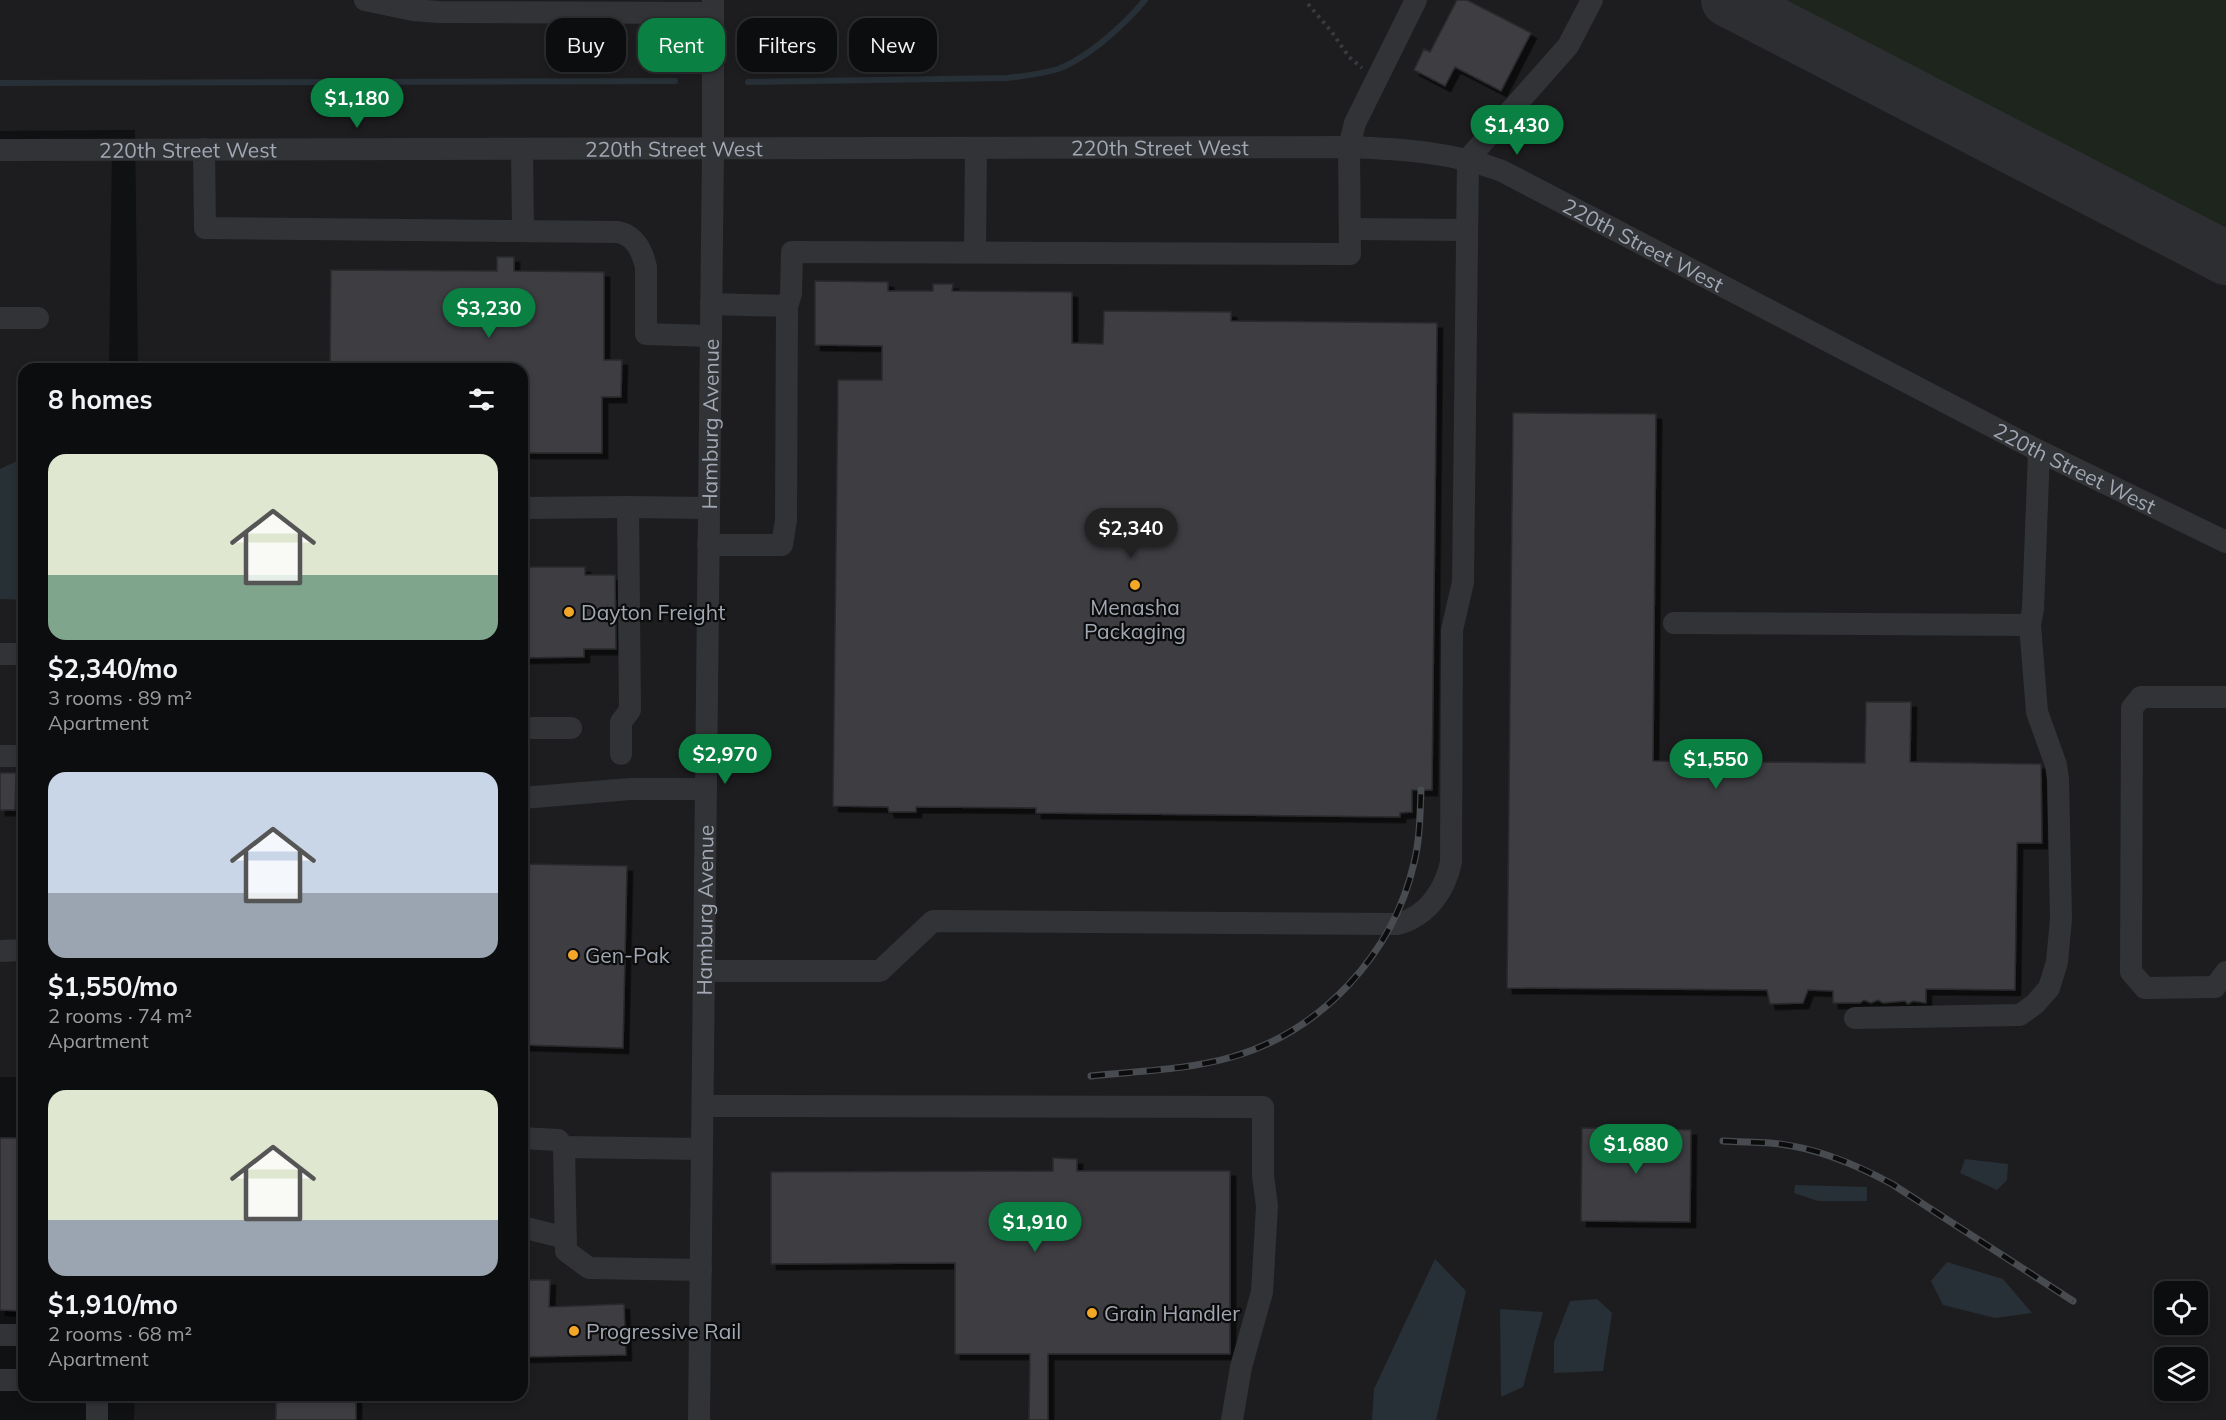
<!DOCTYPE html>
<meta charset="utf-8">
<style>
body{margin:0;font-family:Mulish,sans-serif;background:#151617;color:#f1f3f6;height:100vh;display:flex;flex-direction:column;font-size:22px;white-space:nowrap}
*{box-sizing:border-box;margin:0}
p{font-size:20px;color:#9a9c9e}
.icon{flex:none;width:33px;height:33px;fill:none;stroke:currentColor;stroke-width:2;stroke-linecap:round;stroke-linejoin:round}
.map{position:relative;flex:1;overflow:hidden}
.details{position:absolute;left:18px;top:363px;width:510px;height:1038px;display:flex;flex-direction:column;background:#0c0d0e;border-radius:18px;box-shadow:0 3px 9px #0003,0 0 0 2px #2c2d2e}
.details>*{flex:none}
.banner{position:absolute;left:546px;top:18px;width:570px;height:54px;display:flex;gap:12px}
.fabs{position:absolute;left:2154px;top:1281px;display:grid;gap:12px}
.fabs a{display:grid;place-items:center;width:54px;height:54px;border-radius:12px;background:#0c0d0e;box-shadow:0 3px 9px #0003,0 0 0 2px #2c2d2e;font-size:30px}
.price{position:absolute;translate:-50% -51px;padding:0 14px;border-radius:21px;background:#0b8043;color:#fff;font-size:20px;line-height:39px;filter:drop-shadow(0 2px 3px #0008)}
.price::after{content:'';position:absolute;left:50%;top:36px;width:18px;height:14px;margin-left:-9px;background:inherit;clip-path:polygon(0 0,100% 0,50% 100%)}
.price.on{background:#222;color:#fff}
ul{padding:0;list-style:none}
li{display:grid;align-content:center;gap:12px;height:318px;padding:0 30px}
li span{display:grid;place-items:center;height:186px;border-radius:18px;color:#555}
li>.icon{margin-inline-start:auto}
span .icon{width:108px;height:108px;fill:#fffc;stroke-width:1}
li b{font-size:26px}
h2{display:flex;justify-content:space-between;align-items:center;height:72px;padding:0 30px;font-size:26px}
.tag{padding:0 21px;border-radius:18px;background:#0c0d0e;box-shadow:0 3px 9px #0003,0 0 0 2px #2c2d2e;font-size:21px;line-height:54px}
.tag.on{background:#0b8043;color:#fff}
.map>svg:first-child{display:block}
.built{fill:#1d1d1f;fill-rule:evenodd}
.green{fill:#1d251d}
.water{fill:#273036}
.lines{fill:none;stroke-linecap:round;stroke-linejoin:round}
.stream{stroke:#273036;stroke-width:6}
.taxiway{stroke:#2c2e31;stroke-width:54}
.building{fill:#3c3e42;stroke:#2a2b2e;stroke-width:1.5;filter:url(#shadow)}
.path{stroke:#373a3e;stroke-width:4;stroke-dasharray:3 4.5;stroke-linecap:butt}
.minor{stroke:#313337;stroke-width:22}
.rail-casing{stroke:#484b50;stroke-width:7}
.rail{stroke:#0c0c0d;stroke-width:4.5;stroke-dasharray:14;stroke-linecap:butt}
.poi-dot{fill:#f3a727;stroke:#0c0c0d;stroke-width:2}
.labels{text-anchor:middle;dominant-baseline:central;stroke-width:4.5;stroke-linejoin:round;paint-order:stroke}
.street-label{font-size:21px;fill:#a1a8b3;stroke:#0c0c0d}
.poi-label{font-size:21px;fill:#a1a8b3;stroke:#0c0c0d;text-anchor:start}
</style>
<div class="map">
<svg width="2226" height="1420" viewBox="0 0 2226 1420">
<defs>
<filter id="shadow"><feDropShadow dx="5.5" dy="5.5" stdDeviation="0" flood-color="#0009"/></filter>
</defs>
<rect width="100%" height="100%" fill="#101112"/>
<path class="built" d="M0,0H2226V1420H134L135,1395H522V369H138L135,130L0,131ZM2164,1292H2198V1324H2164ZM2164,1358H2198V1390H2164Z
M112,149L109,369H24V1077H0V150Z"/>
<path class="green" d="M1770,0H2226V238Z"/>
<path class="water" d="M17,461H24V600L0,599V469Z
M1965,1159L2008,1164L2007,1180L1997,1190L1960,1173Z
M1795,1185L1867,1187V1201H1818L1794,1193Z
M1435,1259L1466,1291L1436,1420H1372L1374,1389Z
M1947,1262L2003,1279L2032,1313L1995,1318L1943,1305L1931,1281Z
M1597,1299L1612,1313L1603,1371L1554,1373V1342L1570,1301Z
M1500,1309L1543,1312L1523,1387L1501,1397Z"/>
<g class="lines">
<path class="stream" d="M748,82L1007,78C1024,76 1042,74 1058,69C1088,58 1125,24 1145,0
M0,83L675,81"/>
<path class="taxiway" d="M1728,0L2226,258"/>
</g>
<path class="building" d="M1457,0H1467L1531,33L1501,91L1455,67L1445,86L1414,70L1424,49L1430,52Z
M497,257H514V271L604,272V360H622L621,397H602V453H522V369H330L331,270L497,271Z
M815,281L888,282V291H933V284H953L952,291L1072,292V343L1103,344L1104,311L1231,312V321L1437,323L1432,790H1412V812L1400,813V817L1036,813V808L916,807V812H889L888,807L833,806L838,380H882V346L815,345Z
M1513,413L1656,414L1653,761L1865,763L1866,702H1911L1910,762L2041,764L2042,843H2017L2015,990L1926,989V1003L1913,1001L1908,1004L1905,1001L1883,1003L1878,1000L1871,1003L1864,1000L1860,1003H1833V991L1808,990L1803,1003L1770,1004L1767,990L1507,988Z
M522,567H585V575H615L616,649H584V657L522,658Z
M0,773H16L15,810H0Z
M522,864L627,866L623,1048L522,1045Z
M1582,1128L1691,1130L1690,1222L1581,1221Z
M0,1138H24V1311L0,1310Z
M1053,1158L1077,1159V1171H1230V1354H1048V1420H1029L1030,1354H955V1263L771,1264V1172L1053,1171Z
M522,1280H550L549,1307L624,1304L626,1355L522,1357Z
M276,1395H356V1420H276Z"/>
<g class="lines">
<path class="path" d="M1308,4L1331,31L1349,57L1362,68"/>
<g class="minor">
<path d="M365,0L413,10L439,12L713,13"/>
<path d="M204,149L205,228L618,232C636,236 642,251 646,267V334L711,336"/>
<path d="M522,149L523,231"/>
<path id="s1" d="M0,150L1349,147C1402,149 1452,152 1502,171L2039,451L2226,542"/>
<path d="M1350,229L1466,230"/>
<path d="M975,252L976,148"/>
<path d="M711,304L787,306"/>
<path d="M0,318H38"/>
<path d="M522,508L628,507"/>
<path d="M708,545H782L786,520L787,306L791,294L792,252L1350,254L1349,147L1355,123L1416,0"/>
<path d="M1674,623L2030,625L2033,609L2039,451"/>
<path d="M0,654H24"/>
<path d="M2226,697H2141L2132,708L2131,972L2145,988L2215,987L2226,972"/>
<path d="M522,728H571"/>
<path d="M621,754V722L630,710L628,507L708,508"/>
<path d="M0,756H24"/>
<path d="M522,798L630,789H705"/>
<path d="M0,951L24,950"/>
<path d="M704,971H880L933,921L1398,924C1427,916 1445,891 1451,862L1452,630L1463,582L1468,159L1568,46L1592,0"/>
<path d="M1855,1018L2020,1015L2035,1004L2049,988L2057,962L2061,919L2058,779L2056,765L2037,712L2030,625"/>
<path d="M703,1106L1263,1107V1176L1267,1206L1262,1292L1241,1367L1232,1420"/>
<path d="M522,1138L558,1140L564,1147"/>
<path d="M522,1227L566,1238"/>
<path d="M701,1270L589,1268L566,1251L564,1147L702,1149"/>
<path d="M0,1335H24"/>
<path d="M0,1380H24"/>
<path d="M97,1395V1420"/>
<path id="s2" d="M699,1420L713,149V0"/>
</g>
<g class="rail-casing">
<path id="rail" d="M1091,1076C1138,1071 1187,1070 1232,1057C1322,1031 1393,954 1414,863C1420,839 1420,814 1421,790
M1723,1141C1739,1142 1754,1142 1770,1143C1813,1146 1855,1164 1892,1184L2073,1301"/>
</g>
<use href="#rail" class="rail"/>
</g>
<g class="poi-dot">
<circle cx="1135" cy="585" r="6"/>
<circle cx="569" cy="612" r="6"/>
<circle cx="573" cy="955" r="6"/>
<circle cx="1092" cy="1313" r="6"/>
<circle cx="574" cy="1331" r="6"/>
</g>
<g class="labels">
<g class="street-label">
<text stroke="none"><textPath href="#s1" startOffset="1160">220th Street West</textPath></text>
<text stroke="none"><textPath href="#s1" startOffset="188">220th Street West</textPath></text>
<text stroke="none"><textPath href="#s1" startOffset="674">220th Street West</textPath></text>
<text stroke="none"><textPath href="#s1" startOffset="1664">220th Street West</textPath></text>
<text stroke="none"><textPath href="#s2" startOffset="996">Hamburg Avenue</textPath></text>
<text stroke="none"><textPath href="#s1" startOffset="2150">220th Street West</textPath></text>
<text stroke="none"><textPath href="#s2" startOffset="510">Hamburg Avenue</textPath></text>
</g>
<g class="poi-label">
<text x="1135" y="607" text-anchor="middle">Menasha<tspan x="1135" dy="24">Packaging</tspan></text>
<text x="581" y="612">Dayton Freight</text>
<text x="585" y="955">Gen-Pak</text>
<text x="1104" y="1313">Grain Handler</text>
<text x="586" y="1331">Progressive Rail</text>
</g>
</g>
</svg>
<div class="fabs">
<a><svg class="icon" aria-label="locate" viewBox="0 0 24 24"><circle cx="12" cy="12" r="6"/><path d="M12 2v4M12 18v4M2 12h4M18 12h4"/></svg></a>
<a><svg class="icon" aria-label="layers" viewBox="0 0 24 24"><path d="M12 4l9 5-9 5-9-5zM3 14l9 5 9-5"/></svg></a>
</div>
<b class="price" style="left:357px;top:129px">$1,180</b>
<b class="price" style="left:1517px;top:156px">$1,430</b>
<b class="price" style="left:489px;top:339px">$3,230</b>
<b class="price on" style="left:1131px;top:559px">$2,340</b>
<b class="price" style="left:725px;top:785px">$2,970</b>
<b class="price" style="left:1716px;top:790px">$1,550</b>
<b class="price" style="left:1636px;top:1175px">$1,680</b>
<b class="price" style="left:1035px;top:1253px">$1,910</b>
<div class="banner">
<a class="tag">Buy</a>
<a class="tag on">Rent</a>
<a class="tag">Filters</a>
<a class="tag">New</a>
</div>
<section class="details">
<h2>8 homes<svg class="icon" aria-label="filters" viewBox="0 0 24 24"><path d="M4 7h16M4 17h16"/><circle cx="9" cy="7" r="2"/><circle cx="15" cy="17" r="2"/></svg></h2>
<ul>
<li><span style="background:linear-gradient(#dfe7d0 65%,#7fa58c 0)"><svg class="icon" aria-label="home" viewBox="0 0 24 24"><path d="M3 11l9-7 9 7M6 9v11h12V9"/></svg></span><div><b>$2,340/mo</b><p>3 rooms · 89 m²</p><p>Apartment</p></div></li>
<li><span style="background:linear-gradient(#c9d6e8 65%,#9aa5b1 0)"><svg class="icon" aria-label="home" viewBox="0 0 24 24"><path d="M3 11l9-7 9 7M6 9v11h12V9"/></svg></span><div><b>$1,550/mo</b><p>2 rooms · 74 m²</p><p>Apartment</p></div></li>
<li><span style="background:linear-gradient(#dfe7d0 70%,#9aa5b1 0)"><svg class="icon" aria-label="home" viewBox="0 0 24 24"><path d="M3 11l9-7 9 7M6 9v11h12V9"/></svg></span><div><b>$1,910/mo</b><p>2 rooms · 68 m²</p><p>Apartment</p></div></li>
</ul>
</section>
</div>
